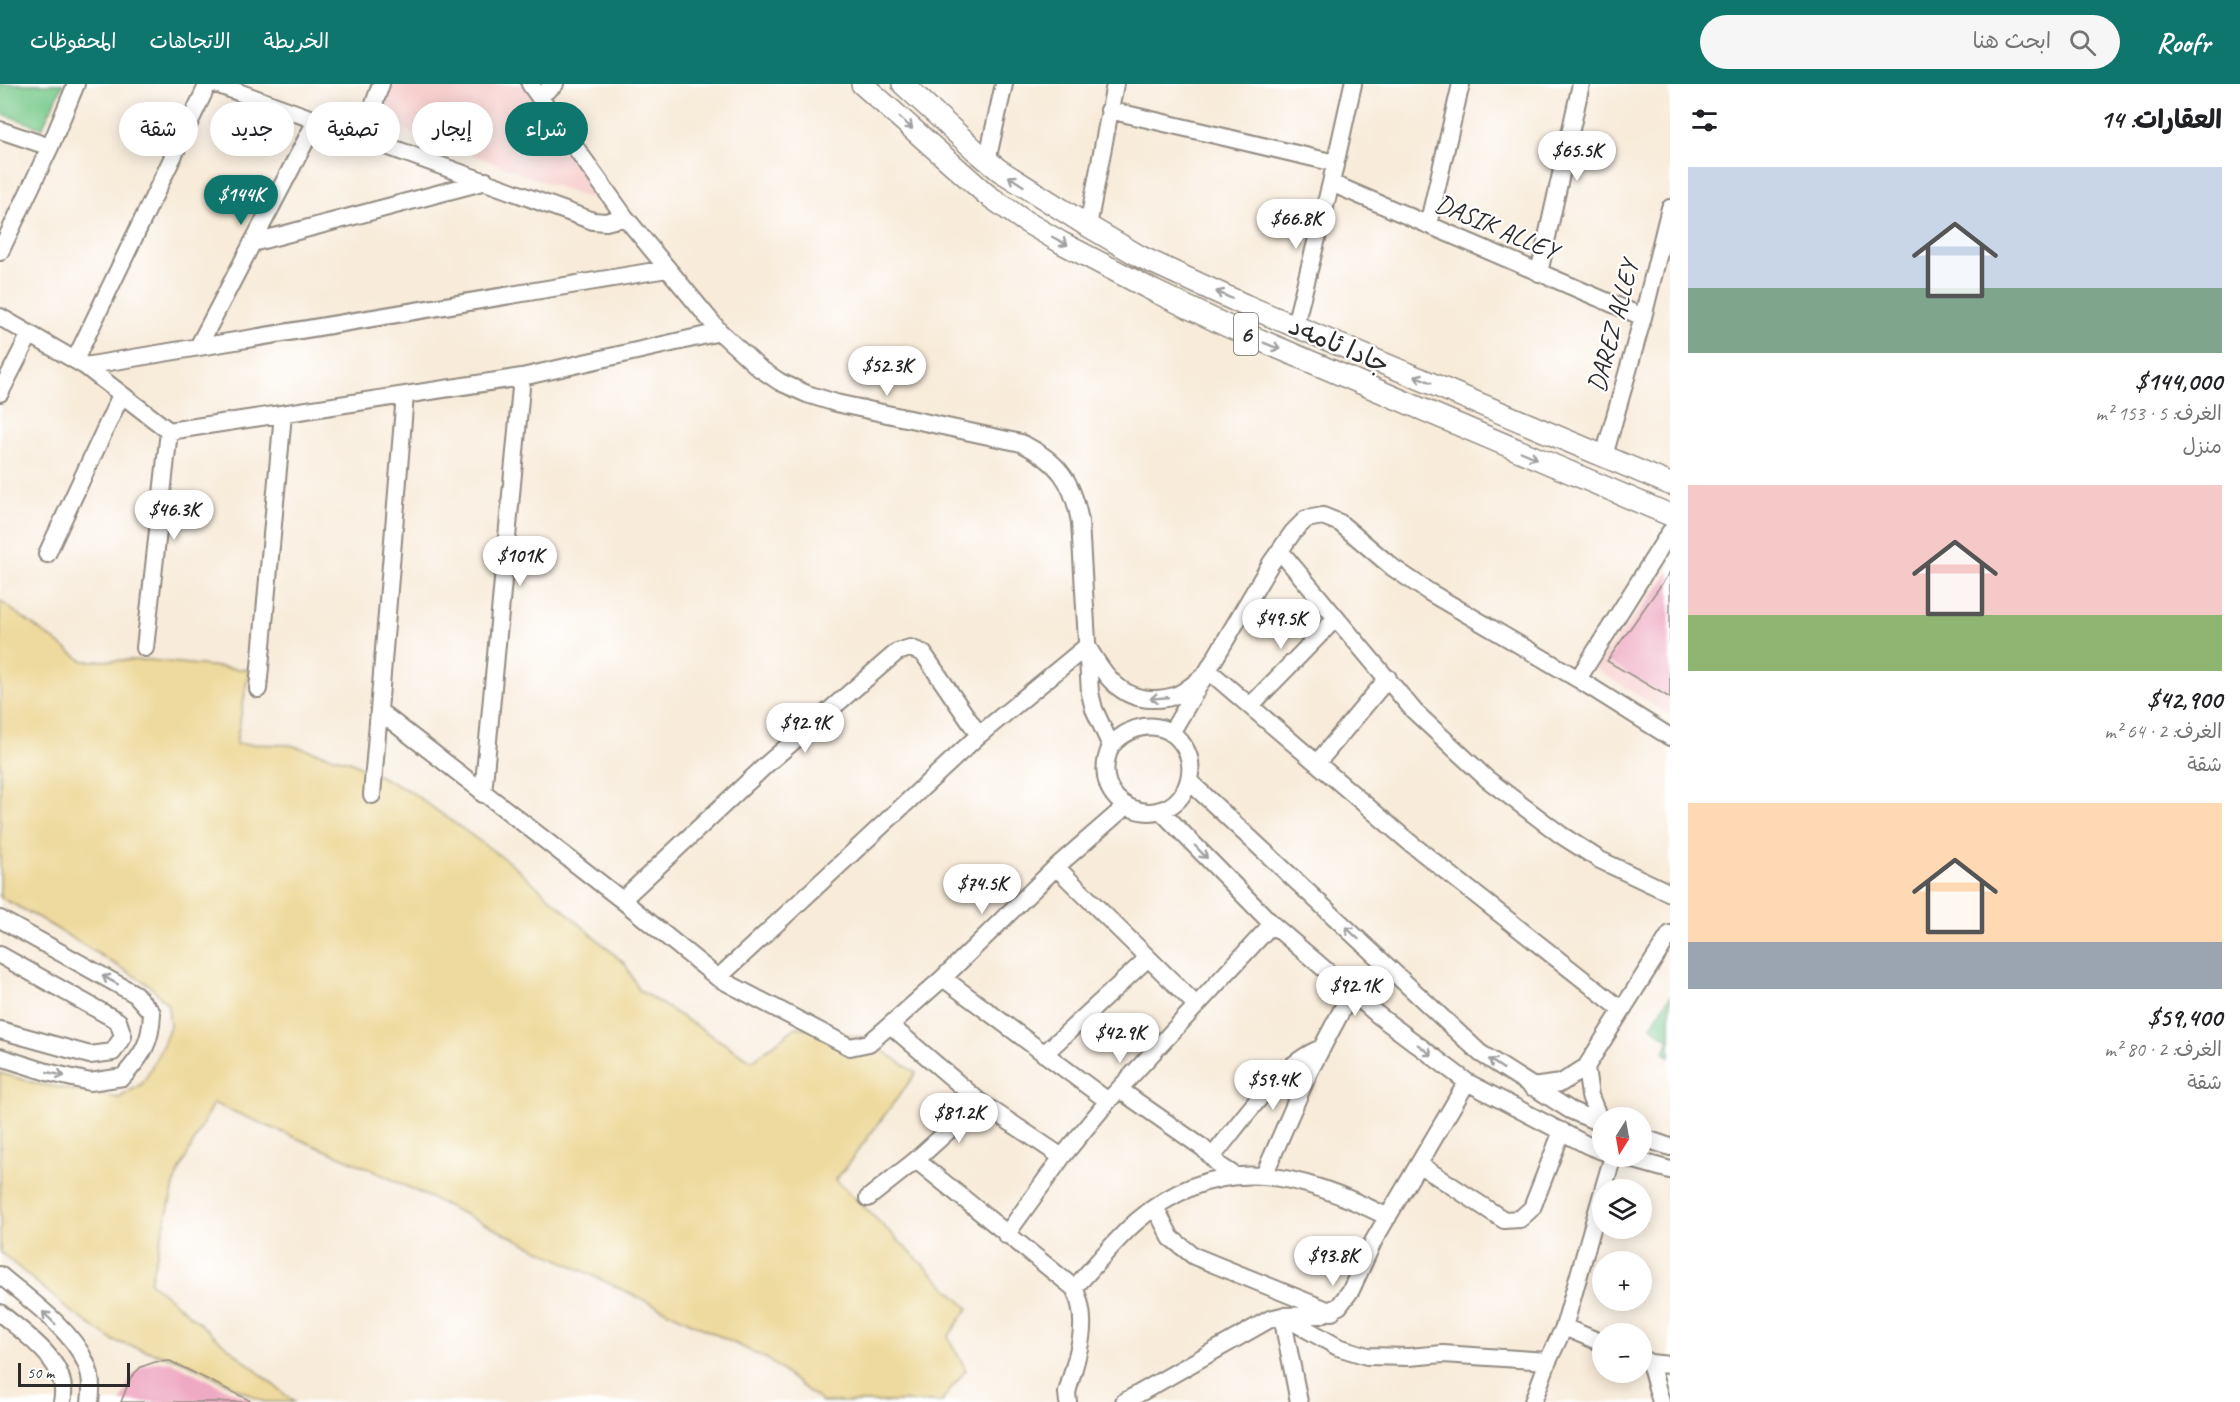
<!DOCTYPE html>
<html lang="ar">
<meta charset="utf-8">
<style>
body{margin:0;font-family:Caveat,"Playpen Sans Arabic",sans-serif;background:#f6f6f6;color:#202124;direction:rtl;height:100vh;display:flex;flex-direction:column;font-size:22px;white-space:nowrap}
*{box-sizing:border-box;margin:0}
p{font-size:20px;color:#757577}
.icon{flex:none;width:33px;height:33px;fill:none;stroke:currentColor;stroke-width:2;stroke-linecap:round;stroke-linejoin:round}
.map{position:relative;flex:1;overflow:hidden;direction:ltr}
.drawer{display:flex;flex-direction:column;background:#fff;width:570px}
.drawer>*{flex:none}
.banner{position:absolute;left:18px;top:18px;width:570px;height:54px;direction:rtl;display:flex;gap:12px}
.needle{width:39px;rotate:191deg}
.buttons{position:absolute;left:1592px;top:1023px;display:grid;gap:12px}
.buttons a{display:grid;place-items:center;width:60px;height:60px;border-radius:50%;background:#fff;box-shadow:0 3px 15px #0003;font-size:30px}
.scale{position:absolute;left:18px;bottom:15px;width:112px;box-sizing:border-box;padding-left:6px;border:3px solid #2b2b2b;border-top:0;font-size:16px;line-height:21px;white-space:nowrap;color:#2b2b2b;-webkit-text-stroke:4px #fff;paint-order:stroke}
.price{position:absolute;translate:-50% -51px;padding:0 14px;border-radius:21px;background:#fff;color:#222;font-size:20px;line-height:39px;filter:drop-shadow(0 2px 3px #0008)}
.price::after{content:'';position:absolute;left:50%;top:36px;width:18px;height:14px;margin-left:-9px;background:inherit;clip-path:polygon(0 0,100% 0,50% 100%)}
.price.selected{background:#0f766e;color:#fff}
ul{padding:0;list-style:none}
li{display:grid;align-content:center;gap:12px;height:318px;padding:0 18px}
li span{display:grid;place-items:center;height:186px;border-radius:0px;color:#555}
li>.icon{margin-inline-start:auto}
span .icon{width:108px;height:108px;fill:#fffc;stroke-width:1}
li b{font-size:26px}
h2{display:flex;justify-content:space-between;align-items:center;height:72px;padding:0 18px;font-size:26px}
.tag{padding:0 21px;border-radius:27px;background:#fff;box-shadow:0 3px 15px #0003;font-size:21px;line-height:54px}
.tag.selected{background:#0f766e;color:#fff}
header{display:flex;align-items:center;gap:36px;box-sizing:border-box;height:84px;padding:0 30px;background:#0f766e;color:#fff}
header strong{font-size:28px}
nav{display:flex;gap:33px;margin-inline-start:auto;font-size:21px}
.search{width:420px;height:54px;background:#f6f6f6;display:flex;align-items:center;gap:15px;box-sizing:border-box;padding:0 21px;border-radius:33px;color:#757577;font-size:22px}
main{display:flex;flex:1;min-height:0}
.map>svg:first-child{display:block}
.built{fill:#f7d0ce}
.green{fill:#79ca8c;stroke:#527a5c;stroke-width:1.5}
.sand{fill:#eeda9e;stroke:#8c8264;stroke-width:1.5}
.building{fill:#efaac3}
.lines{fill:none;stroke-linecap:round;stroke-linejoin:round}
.minor-casing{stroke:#928b82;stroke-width:20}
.major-casing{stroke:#928b82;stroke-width:24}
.minor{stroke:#fff;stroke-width:16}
.major{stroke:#fff;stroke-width:21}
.oneway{stroke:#a0a0a0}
.labels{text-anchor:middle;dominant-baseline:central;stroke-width:4.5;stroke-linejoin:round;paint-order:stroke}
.shield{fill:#fff;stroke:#6b6b6b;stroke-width:1.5}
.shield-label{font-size:24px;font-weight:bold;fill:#2b2b2b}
.street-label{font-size:26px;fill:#2b2b2b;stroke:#fff}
</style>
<header>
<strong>Roofr</strong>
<div class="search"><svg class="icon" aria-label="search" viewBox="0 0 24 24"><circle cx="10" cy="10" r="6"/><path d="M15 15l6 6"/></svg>ابحث هنا</div>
<nav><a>الخريطة</a><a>الاتجاهات</a><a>المحفوظات</a></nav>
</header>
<main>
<section class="drawer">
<h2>العقارات: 14<svg class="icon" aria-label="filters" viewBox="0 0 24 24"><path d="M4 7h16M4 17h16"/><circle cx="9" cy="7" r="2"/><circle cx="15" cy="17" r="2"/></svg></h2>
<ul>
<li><span style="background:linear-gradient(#c9d6e8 65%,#7fa58c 0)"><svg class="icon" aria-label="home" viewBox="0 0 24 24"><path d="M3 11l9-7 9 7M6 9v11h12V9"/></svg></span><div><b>$144,000</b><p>الغرف: 5 · 153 m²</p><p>منزل</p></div></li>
<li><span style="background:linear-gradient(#f6c9c9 70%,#8fb573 0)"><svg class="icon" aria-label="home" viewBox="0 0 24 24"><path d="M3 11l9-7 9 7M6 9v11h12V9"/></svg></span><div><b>$42,900</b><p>الغرف: 2 · 64 m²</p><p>شقة</p></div></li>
<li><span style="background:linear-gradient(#ffd9b3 75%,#9aa5b1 0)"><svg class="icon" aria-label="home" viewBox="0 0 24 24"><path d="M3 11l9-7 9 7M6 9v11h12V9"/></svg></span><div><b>$59,400</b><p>الغرف: 2 · 80 m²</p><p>شقة</p></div></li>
</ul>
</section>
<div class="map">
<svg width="1670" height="1318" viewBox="0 0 1670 1318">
<rect width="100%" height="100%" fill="#fff"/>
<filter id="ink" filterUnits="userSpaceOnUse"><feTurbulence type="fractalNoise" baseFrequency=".0167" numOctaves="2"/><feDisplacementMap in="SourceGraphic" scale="12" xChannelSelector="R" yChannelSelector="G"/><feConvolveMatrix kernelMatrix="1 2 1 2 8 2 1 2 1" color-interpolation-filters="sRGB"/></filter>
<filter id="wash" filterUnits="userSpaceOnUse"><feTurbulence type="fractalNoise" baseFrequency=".008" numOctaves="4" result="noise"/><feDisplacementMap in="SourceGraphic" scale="24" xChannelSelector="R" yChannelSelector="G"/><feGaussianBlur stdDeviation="1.35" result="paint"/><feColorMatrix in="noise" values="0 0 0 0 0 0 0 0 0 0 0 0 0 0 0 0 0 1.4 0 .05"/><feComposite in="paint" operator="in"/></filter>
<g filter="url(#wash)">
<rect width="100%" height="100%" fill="#f8ebd9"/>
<path class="built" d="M380,0H524L603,112L593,114L582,112L369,32Z
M1670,486V631L1594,584Z"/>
<path class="green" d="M0,0H63L42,44L0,29Z
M1670,912V973L1664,968L1669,956L1651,942Z"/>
<path class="sand" d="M0,517L83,577L149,576L249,586L236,660L290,661L352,678L411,708L513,781L625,880L639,906L752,977L796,943L862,953L916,989L836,1096L968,1224L948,1253L966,1286L943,1315V1318H822L767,1275L370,1085L213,1019L176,1094L150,1198L294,1318H264L185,1278L114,1257L73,1229L0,1168V989L38,1000L119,1014L143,999L163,961L170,942L168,921L148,900L39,834L0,813Z"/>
<g id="blocks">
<path class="building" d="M1670,488V614L1607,577Z
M170,1277L253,1318H121L131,1293L141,1283L155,1278Z"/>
</g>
</g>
<g filter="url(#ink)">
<use href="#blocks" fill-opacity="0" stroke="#928b82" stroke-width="1.5"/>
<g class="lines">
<g class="minor-casing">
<path id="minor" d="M216,0L593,137L606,138L625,133
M530,0L625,133L720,248L759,284L780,298L807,310L836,319L1021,359C1058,377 1073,397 1080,438L1090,609L1094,625L1111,662C1084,722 1163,752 1186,704C1191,692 1192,679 1187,668C1171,634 1133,636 1111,662
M540,12L555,0
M1109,26L1335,79
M0,46L50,63
M362,54L381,0
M987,77L1004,0
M1331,99L1643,233
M1428,141L1461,0
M1088,142L1115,0
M252,159L486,97
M0,168L50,63L76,0
M1539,189L1581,0
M0,233L85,282L169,347L522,293L720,248
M1295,241L1331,99L1353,0
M198,263L316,37
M75,276L208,0
M85,282L667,185
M0,309L30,250
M1604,372L1643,233L1670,124
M1280,467L1414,627L1487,695L1561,751L1600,776L1670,809
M47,470L121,311
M145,564L169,347
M1578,595L1670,448
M258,605L283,330
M1250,622L1336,534
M379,627L622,816L718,894L850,963L869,959L890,941L943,894L1056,783L1126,722
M1171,649L1271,479L1293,448L1306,435L1323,432L1340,439L1392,483L1429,508L1578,595L1670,653
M1317,679L1388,594
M1189,697L1480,969L1570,1026L1602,1040
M483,710L522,293
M372,711L405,311
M1160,726L1272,840L1378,931L1467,998L1587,1061L1602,1067
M1056,783L1195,920
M622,816L767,680L897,568L910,564L923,569L979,651
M0,835L135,910L152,929C151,960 142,971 123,993L90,998L47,988L0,973
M0,871L118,937L123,952L113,968L90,971L0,946
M718,894L979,651L1087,562C1102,587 1118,615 1152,615C1161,615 1171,614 1179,610C1190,604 1200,595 1209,587L1409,758L1622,926
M943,894L1108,1017
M890,941L980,1018L1062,1073
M1044,970L1148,874
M1586,983L1590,1012L1601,1039
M1532,1003L1561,999L1586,983L1670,850
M1120,1006L1203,1064L1220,1082L1234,1091
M1641,1053L1670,1063
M1620,1072L1670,1086
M1212,1073C1241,1038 1280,979 1322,964
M916,1076L1074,1204C1092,1240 1076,1273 1067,1309L1068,1318
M1420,1081L1504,1136L1520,1135L1532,1124L1562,1047
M1264,1091L1310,986L1352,907
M1603,1106L1613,1072
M868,1114L916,1076L980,1018
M1155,1123L1171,1154L1194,1172L1332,1228
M1006,1151L1062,1073L1108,1017L1272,840
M0,1191C28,1215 70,1244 85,1277C91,1289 92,1305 90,1318
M1074,1204C1095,1182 1114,1157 1137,1137C1220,1066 1299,1089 1388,1133
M0,1229C26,1251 71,1279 62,1318
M1282,1232L1299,1318
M1283,1232L1338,1263L1367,1272L1409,1273L1443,1270L1548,1277
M1564,1243L1602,1259
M1642,1275L1650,1279L1670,1281
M1650,1279L1661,1318
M1124,1318L1270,1235L1282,1232L1320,1231L1339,1222L1351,1206L1374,1156L1467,998
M1533,1318L1548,1277L1564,1243L1602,1110"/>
</g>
<g class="major-casing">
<path id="major" d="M862,0L986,110L1023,136L1062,159L1154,207L1227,242L1670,431
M903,0L975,66L999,86L1088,142L1141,173L1247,222L1670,400"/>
</g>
<use href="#minor" class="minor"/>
<use href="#major" class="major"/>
</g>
<defs><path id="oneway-shaft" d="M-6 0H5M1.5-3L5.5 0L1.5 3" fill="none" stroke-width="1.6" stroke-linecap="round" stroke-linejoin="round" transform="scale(1.5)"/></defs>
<g class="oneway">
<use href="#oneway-shaft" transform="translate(906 39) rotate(42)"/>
<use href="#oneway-shaft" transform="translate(1016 97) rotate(-147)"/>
<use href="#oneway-shaft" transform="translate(1060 157) rotate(28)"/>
<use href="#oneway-shaft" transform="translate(1224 211) rotate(-155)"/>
<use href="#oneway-shaft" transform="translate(1272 262) rotate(22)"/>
<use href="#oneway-shaft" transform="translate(1423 295) rotate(-157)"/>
<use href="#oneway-shaft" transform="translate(1529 371) rotate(23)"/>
<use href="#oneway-shaft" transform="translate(1159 614) rotate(175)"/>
<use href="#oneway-shaft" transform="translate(1201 768) rotate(46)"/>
<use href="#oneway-shaft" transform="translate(1352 849) rotate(-137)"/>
<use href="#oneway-shaft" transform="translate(110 896) rotate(-151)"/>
<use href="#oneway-shaft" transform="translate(1425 966) rotate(37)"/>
<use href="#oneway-shaft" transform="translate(1496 980) rotate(-146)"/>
<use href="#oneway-shaft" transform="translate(56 990) rotate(13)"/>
<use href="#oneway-shaft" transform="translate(49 1234) rotate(-136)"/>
</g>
</g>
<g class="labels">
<rect class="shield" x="1234" y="229" width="24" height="42" rx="4.5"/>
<g class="shield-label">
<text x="1246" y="250">6</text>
</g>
<g class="street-label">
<text transform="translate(1497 143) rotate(23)">DASIK ALLEY</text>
<text transform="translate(1613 242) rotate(-75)">DAREZ ALLEY</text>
<text transform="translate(1339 261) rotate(23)">جادا ئامەد</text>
</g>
</g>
</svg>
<div class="buttons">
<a><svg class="needle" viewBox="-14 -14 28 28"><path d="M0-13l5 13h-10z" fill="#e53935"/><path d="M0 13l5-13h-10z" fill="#757577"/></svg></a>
<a><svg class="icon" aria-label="layers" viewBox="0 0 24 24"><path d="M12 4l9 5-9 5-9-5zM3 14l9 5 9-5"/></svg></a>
<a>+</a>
<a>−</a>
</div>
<div class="scale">50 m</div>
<b class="price" style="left:1577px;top:98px">$65.5K</b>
<b class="price selected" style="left:241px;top:142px">$144K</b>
<b class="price" style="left:1296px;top:166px">$66.8K</b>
<b class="price" style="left:887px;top:313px">$52.3K</b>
<b class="price" style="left:174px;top:457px">$46.3K</b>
<b class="price" style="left:520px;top:503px">$101K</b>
<b class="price" style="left:1281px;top:566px">$49.5K</b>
<b class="price" style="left:805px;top:670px">$92.9K</b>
<b class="price" style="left:982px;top:831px">$74.5K</b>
<b class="price" style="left:1355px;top:933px">$92.1K</b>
<b class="price" style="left:1120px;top:980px">$42.9K</b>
<b class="price" style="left:1273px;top:1027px">$59.4K</b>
<b class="price" style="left:959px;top:1060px">$81.2K</b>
<b class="price" style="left:1333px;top:1203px">$93.8K</b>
<div class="banner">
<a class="tag selected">شراء</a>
<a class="tag">إيجار</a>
<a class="tag">تصفية</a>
<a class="tag">جديد</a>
<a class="tag">شقة</a>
</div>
</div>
</main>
